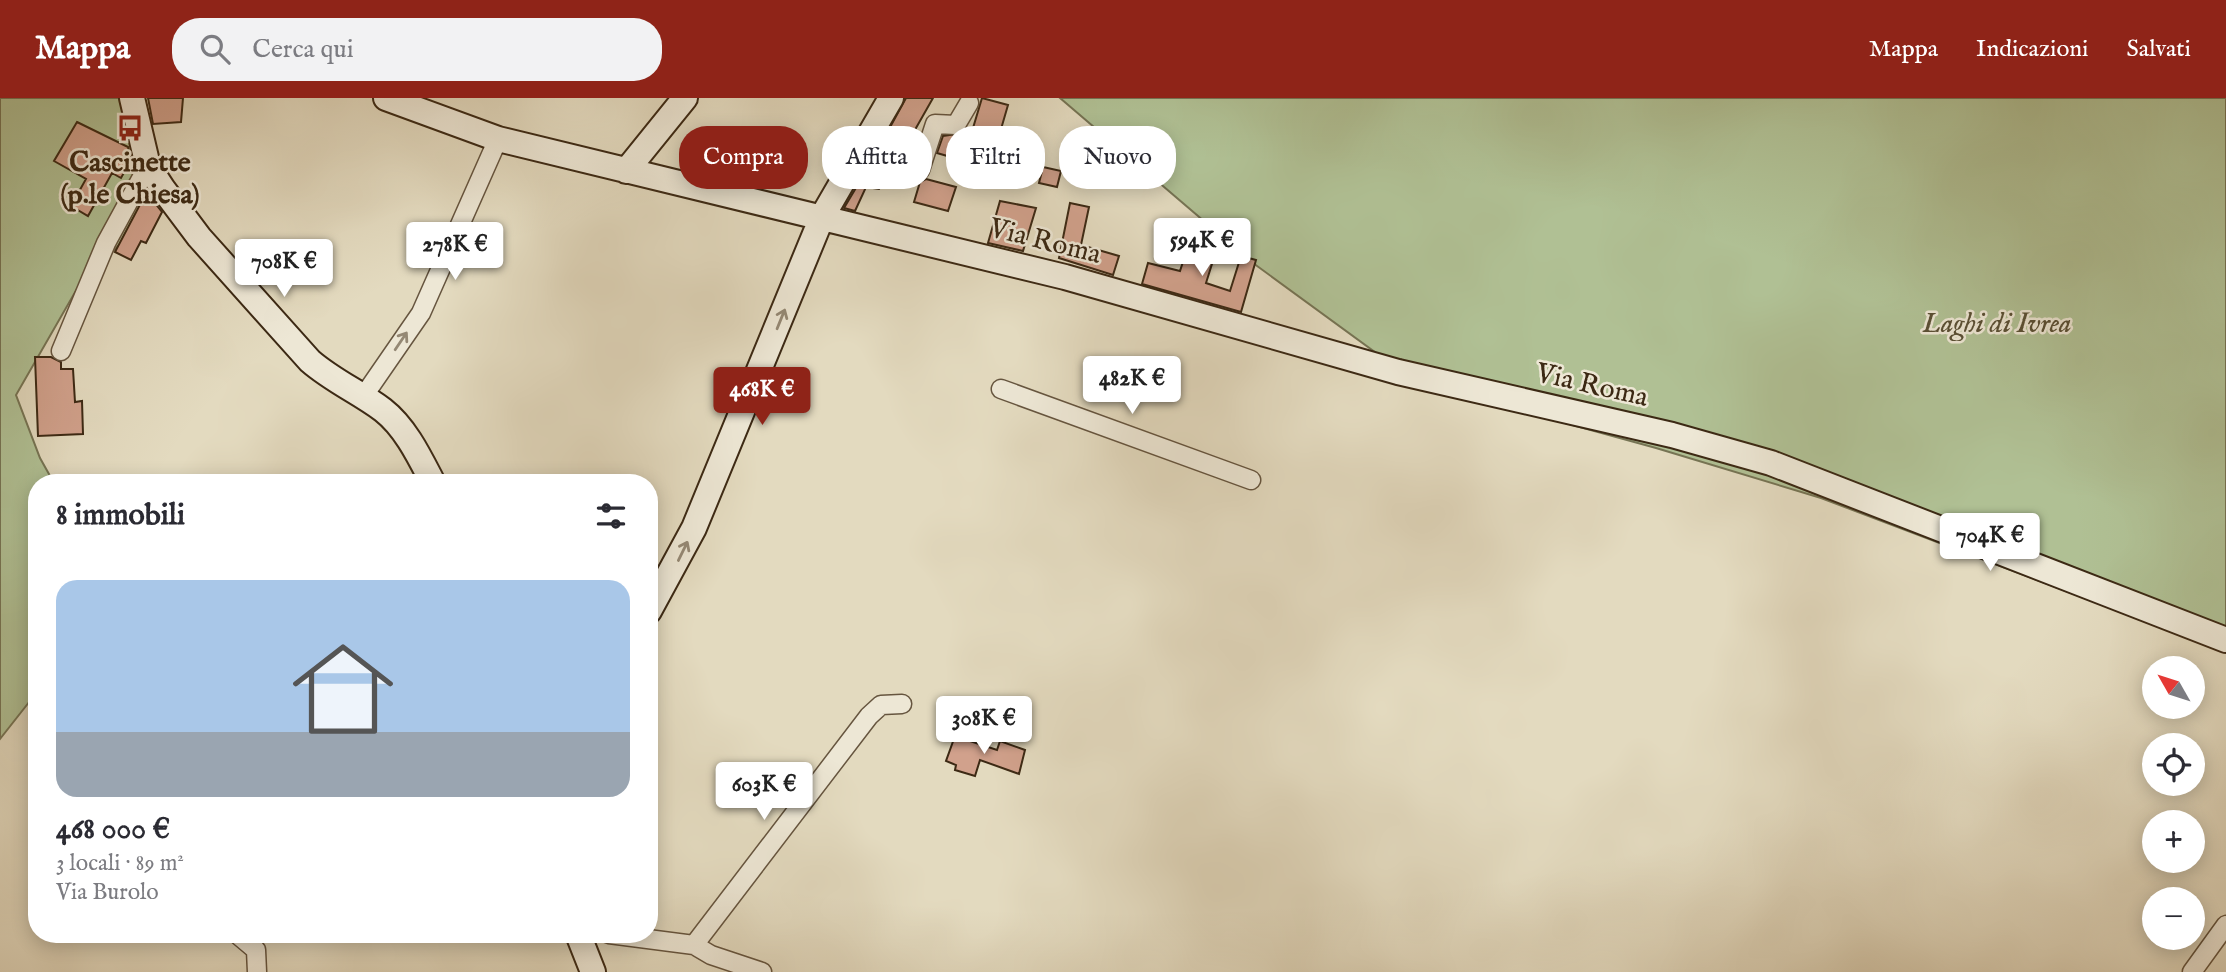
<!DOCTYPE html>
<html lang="it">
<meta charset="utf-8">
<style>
body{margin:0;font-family:"IM FELL English",serif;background:#f2f2f3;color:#2b2b33;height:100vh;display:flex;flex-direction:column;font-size:26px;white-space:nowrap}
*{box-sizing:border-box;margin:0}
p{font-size:23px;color:#7c7c81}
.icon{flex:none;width:38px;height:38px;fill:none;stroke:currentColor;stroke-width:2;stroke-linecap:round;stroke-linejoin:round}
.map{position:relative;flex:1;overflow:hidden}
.details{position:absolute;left:28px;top:376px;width:630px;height:469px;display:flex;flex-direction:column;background:#fff;border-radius:28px;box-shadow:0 4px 18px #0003}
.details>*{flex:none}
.guide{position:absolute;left:679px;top:28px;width:665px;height:63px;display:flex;gap:14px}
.needle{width:46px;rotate:309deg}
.buttons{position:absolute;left:2142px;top:558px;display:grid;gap:14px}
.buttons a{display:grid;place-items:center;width:63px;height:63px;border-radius:50%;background:#fff;box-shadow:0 4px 18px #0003;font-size:35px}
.price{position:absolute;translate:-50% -60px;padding:0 16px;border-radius:7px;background:#fff;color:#222;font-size:23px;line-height:46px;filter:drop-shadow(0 2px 4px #0008)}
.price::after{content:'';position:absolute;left:50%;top:42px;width:21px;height:16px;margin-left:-10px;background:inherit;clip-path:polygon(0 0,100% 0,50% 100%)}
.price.active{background:#8f2418;color:#fff}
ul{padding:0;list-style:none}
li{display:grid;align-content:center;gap:14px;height:371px;padding:0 28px}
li+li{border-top:2px solid #e1e1e2}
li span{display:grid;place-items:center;height:217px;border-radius:21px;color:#555}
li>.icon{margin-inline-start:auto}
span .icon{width:126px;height:126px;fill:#fffc;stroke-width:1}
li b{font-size:30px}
h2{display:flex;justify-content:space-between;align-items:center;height:84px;padding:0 28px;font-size:30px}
.chip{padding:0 24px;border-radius:28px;background:#fff;box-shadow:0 4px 18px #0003;font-size:24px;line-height:63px}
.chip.active{background:#8f2418;color:#fff}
header{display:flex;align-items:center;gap:42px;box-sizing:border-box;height:98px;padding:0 35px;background:#8f2418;color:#fff}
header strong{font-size:33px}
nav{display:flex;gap:38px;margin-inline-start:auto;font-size:24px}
.search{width:490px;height:63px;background:#f2f2f3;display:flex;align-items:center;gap:18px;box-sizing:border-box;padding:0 24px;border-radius:28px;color:#7c7c81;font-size:26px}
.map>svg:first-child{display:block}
.green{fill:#b0c094;stroke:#767454;stroke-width:2}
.building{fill:#d1a18c;stroke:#3c2914;stroke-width:2}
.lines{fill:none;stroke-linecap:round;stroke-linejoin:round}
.street-casing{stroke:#66553f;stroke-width:21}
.secondary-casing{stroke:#3c2914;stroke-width:28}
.street{stroke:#ede7d5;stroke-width:18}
.secondary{stroke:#ede7d5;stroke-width:24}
.oneway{stroke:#948874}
.labels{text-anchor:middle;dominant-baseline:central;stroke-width:5;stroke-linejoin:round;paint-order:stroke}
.poi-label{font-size:28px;font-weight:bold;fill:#3c2914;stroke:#ede7d5}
.street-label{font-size:28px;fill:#3c2914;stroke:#ede7d5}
.park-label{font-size:28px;font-style:italic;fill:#594f34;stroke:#ede7d5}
</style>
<header>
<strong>Mappa</strong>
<div class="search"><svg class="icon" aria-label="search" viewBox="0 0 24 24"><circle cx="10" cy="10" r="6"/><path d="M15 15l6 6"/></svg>Cerca qui</div>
<nav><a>Mappa</a><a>Indicazioni</a><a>Salvati</a></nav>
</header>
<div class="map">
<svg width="2226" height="874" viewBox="0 0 2226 874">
<rect width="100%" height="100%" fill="#e3dabf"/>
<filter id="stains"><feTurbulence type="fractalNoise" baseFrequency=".00286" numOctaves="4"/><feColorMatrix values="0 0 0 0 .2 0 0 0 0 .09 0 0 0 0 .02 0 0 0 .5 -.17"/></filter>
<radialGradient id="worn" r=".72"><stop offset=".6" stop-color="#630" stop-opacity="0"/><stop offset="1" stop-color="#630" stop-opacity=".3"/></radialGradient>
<path class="green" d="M0,0H137L168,97L78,189L16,297L40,360L54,385H37V594L0,641Z
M1060,0H2226V554L1821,400L1656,350L1416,284L1253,165Z"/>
<path class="building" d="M148,0H183L181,24L153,26Z
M906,0H933L899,60L877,53Z
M982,0L1008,7L999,38L973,30Z
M77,24L128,49L131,62L121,80L112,75L88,118L71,108L86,81L54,63Z
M963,35L975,39L968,64L937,55L943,38Z
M1043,69L1061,73L1057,89L1039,85Z
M866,73L887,80L879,91L866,89L855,113L844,110Z
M926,81L956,89L948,113L914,104L920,84Z
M144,99L154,104L162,114L146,145L141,143L131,162L115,154Z
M1000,103L1036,110L1023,153L988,145Z
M1070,105L1089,109L1081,147L1119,158L1113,177L1059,160Z
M1190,142L1217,150L1206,185L1230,193L1241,158L1256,162L1241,214L1142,186L1148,165L1180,173Z
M35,259H51L61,264V271H73L75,304L82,303L83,336L38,338Z
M955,638L997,652L1000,643L1025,652L1019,676L980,662L975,678L955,672L956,667L946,663Z"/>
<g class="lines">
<g class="street-casing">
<path id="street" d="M856,58L910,76L920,72L935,26L956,27L969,5
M61,253L106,145L148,68
M1001,291L1251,382
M363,299L421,215L498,41
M237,836L256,852L257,874
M609,836L694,847L869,618L881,607L902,606
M694,847L711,857L762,874
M2192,874L2226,827"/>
</g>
<g class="secondary-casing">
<path id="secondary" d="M132,0L148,68L163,91L199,139L310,263C333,283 359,294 383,312C406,330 420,360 433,385
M386,0L498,41L1065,179L1398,274L1672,337L1771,365L2226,542
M626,73L685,0
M649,513L694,430L822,119L891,0
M578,836L593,874"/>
</g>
<use href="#street" class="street"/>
<use href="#secondary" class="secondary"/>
</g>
<defs><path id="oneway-shaft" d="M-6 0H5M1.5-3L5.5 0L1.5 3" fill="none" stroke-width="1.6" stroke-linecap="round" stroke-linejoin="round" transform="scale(1.75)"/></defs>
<g class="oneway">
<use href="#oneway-shaft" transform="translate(781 221) rotate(-68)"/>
<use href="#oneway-shaft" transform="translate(401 243) rotate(-56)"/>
<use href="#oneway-shaft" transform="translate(683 453) rotate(-64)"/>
</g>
<defs>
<g id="bus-bare" transform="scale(2.1)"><path d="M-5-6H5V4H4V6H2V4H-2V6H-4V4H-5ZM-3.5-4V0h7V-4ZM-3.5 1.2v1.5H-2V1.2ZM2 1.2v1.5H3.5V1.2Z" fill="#8f2418" stroke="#ede7d5" stroke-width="2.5" paint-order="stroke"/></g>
</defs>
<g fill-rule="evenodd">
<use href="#bus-bare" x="130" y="30"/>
</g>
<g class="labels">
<g class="poi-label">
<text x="130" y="65">Cascinette<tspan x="130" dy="32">(p.le Chiesa)</tspan></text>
</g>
<g class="street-label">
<text transform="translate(1045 144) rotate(14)">Via Roma</text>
<text transform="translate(1592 288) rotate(13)">Via Roma</text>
</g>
<g class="park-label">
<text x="1997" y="226">Laghi di Ivrea</text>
</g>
</g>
<rect width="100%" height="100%" filter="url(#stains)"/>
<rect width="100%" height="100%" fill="url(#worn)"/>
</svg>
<div class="buttons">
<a><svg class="needle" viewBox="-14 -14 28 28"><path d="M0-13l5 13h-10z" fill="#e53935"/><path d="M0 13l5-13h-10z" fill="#7c7c81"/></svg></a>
<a><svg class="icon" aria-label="locate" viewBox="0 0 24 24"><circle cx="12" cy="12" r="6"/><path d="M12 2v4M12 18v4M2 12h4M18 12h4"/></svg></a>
<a>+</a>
<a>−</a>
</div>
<b class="price" style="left:1202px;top:180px">594K €</b>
<b class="price" style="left:455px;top:184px">278K €</b>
<b class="price" style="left:284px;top:201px">708K €</b>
<b class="price" style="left:1132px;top:318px">482K €</b>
<b class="price active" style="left:762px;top:329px">468K €</b>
<b class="price" style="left:1990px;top:475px">704K €</b>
<b class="price" style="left:984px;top:658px">308K €</b>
<b class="price" style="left:764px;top:724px">603K €</b>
<div class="guide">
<a class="chip active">Compra</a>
<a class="chip">Affitta</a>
<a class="chip">Filtri</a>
<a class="chip">Nuovo</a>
</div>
<section class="details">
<h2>8 immobili<svg class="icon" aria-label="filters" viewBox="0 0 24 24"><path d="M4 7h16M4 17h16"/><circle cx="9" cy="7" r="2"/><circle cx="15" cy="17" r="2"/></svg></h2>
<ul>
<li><span style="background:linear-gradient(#a9c7e8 70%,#9aa5b1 0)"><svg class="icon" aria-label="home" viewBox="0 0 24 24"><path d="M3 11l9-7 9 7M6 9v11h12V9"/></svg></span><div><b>468 000 €</b><p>3 locali · 89 m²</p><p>Via Burolo</p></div></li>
</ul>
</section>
</div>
